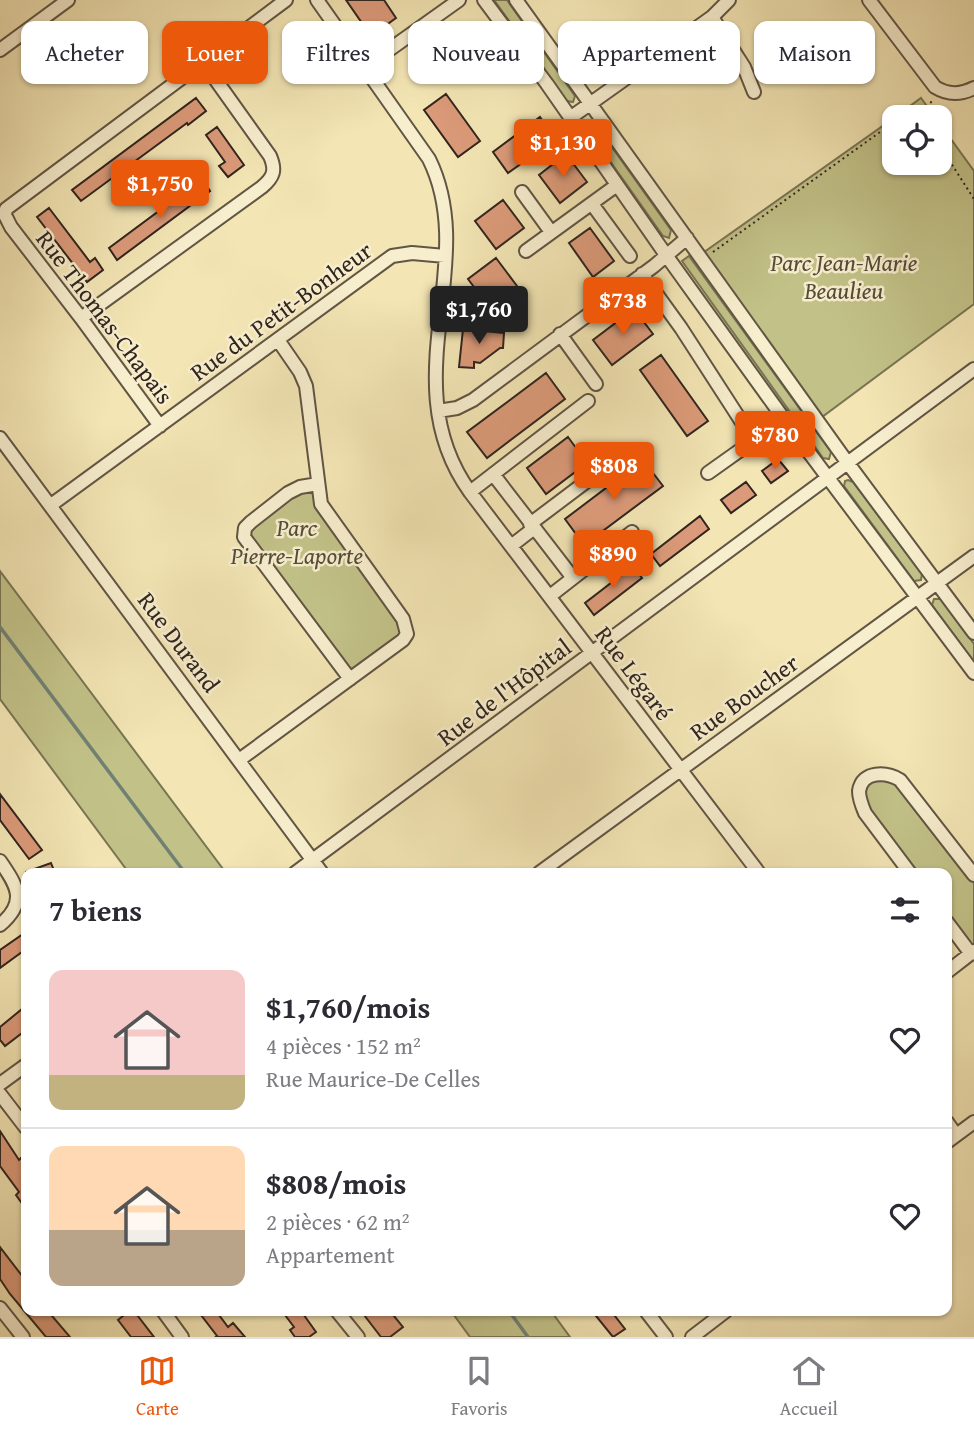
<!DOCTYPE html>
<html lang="fr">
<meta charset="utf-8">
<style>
body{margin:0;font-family:"Gentium Book Plus",serif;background:#f7f7f7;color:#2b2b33;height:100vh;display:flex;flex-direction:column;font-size:26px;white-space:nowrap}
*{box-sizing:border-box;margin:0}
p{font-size:23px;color:#7c7c81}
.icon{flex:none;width:38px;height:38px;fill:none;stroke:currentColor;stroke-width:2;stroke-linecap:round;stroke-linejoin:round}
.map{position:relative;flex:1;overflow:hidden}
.details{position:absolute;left:21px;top:868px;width:931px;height:448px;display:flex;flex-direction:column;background:#fff;border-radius:14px;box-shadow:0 2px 5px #0004}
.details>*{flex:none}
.guide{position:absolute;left:21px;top:21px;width:933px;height:63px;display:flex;gap:14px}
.fabs{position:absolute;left:882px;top:105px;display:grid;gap:14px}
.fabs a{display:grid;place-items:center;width:70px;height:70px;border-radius:14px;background:#fff;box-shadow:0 2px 5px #0004;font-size:35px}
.price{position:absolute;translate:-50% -60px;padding:0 16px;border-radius:7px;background:#ea580c;color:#fff;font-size:23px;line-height:46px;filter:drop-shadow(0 2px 4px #0008)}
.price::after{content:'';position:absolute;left:50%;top:42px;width:21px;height:16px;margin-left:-10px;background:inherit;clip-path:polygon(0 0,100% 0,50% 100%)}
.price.on{background:#222;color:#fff}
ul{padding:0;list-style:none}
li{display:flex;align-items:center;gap:21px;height:175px;padding:0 28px}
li+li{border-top:2px solid #e1e1e2}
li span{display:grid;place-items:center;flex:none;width:196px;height:140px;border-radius:14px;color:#555}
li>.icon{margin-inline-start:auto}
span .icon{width:84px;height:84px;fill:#fffc;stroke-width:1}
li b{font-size:30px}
h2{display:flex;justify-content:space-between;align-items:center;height:84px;padding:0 28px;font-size:30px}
.tag{padding:0 24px;border-radius:14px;background:#fff;box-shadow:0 2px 5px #0004;font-size:24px;line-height:63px}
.tag.on{background:#ea580c;color:#fff}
.tabs{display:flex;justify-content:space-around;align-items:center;height:98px;border-top:2px solid #e1e1e2;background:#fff;font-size:19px;color:#7c7c81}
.tabs a{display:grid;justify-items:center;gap:4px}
.tabs .on{color:#ea580c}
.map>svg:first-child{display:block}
.green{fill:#c2c288;stroke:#797453;stroke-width:2}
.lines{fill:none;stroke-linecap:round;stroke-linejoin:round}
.stream{stroke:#708174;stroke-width:3.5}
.building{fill:#db9a79;stroke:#30251e;stroke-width:2}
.minor-casing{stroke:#615544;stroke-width:16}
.path{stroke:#30251e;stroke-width:2;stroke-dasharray:2 3.5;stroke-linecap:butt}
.minor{stroke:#f7eece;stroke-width:12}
.labels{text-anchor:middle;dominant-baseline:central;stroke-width:5;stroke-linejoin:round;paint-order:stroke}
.park-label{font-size:24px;font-style:italic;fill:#544c38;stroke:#f7eece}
.street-label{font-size:24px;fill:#30251e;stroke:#f7eece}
</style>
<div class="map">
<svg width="974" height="1337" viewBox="0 0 974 1337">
<rect width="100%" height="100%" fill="#f3e5b4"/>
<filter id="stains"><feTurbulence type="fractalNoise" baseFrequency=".00286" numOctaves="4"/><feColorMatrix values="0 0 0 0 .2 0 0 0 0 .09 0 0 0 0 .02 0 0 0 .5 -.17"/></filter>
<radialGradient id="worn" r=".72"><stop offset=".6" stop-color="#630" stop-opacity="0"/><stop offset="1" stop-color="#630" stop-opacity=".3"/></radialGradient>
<path class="green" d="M494,0H507L575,96L573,102L567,101Z
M921,98L935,117H895Z
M894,118V163H940V124L974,171V304L818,420L700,255Z
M594,122L671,230L669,238L663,236L586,127Z
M689,256L831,452L829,459L823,458L682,261Z
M848,480L853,482L922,574L921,580L914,581L844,486L845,481Z
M318,484L321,504L407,634L350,679L245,528L288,493Z
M0,571L226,873H129L0,699Z
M934,599H941L974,644V662L932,605Z
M891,775L974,875V951L947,922V873H910L865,813L861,785Z
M451,1311H551L570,1337H470Z"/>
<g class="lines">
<path class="stream" d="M0,627L185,873
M509,1311L528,1337"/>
</g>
<path class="building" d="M346,0H384L396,18L371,36Z
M472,23L487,44L440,78L425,57Z
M446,94L480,141L458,157L424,110Z
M196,98L206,111L188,125L187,123L81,201L72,190Z
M540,117L556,139L508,173L493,152Z
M217,127L244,165L228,177L219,166L225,162L206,135Z
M566,154L587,182L560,203L539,175Z
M202,179L210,191L117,260L109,248Z
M503,200L524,228L496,249L475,221Z
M49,208L90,262L95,258L103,270L87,282L37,217Z
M590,228L614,261L593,277L569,243Z
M496,258L517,286L489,307L468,279Z
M634,309L653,334L612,365L593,340Z
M463,329L504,333L503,348H500L480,363L474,362V368L459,367Z
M661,355L708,421L687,436L640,370Z
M546,373L565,399L487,458L467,432Z
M568,437L587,463L546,494L527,468Z
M778,459L788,471L771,483L762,471Z
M643,460L663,486L584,545L565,519Z
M746,482L756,495L731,513L721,500Z
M700,516L709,529L660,566L651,554Z
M633,566L642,578L594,615L585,603Z
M0,794L42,850L29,859L0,820Z
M51,863L55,873H26V872Z
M26,932V949L0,968V950Z
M22,1009L26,1015V1030L5,1046L0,1040V1027Z
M0,1131L19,1160L21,1158L26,1165V1209L16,1195L19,1192L0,1166Z
M0,1247L26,1281V1311H59L52,1316L70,1337H46L10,1294L0,1279Z
M129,1311H134L154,1337H131L118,1320Z
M207,1311H216L228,1327L233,1323L245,1337H215L217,1336L201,1315Z
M282,1311H301L316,1332L309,1337H295L290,1330L294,1327Z
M361,1311H390L403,1327L390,1337H381Z
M592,1311H611L625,1329L613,1337Z"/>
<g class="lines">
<g class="minor-casing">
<path id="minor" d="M317,0L429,159C481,264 391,382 470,492L759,873
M484,0L547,84L666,255L784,419L974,673
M516,0L847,462L974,633
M869,0L935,87C948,95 960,95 974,88
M712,17L744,67L754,92
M0,50L68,0
M365,67L459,0
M570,118L712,17L729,0
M522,192L551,232
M592,204L630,256
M526,251L617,185
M642,274L681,328L754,441
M81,318L262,187C274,177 276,170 270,156L203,62
M560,334L596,384
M438,411L457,408L473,400L654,266L687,238
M160,426L81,318L11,227L5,215L6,209L286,0
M0,438L322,873
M708,473L784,419
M493,474L573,578
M318,484L300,487L288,493L251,522L245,528L244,537L350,679
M470,492L588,401
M51,505L392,256L412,253L445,256
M530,524L615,460
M511,546L533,529
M550,596L632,532
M239,760L403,640L407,634L403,619L321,504L306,386L300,372L278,340
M0,861C18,887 27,902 0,925
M295,873L974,369
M539,873L974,556
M910,873L865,813C862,806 859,799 859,791C862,770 887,772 900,780L974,875
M947,922L971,954
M947,972L974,951
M0,1084L26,1065
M0,1094L26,1128
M947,1122L956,1135
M947,1142L974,1122
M0,1308L23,1337
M163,1311L182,1337
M337,1311L358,1337
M646,1311L666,1337
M692,1337L726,1311"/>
</g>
<path class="path" d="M901,117L908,112L920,117
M922,117L930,106L932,98
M940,146L974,199
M713,252L894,122"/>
<use href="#minor" class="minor"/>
</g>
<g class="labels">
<g class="park-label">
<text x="844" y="262">Parc Jean-Marie<tspan x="844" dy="28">Beaulieu</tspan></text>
<text x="297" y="527">Parc<tspan x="297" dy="28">Pierre-Laporte</tspan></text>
</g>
<g class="street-label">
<text transform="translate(281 311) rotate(-36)">Rue du Petit-Bonheur</text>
<text transform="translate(105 317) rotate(53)">Rue Thomas-Chapais</text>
<text transform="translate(179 642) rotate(53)">Rue Durand</text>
<text transform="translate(634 673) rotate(53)">Rue Légaré</text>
<text transform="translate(504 692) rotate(-37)">Rue de l'Hôpital</text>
<text transform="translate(744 697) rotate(-36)">Rue Boucher</text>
</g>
</g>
<rect width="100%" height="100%" filter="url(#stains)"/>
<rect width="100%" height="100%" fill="url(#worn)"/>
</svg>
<div class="fabs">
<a><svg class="icon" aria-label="locate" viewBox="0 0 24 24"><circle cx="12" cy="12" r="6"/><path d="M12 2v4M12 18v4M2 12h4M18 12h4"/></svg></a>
</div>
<b class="price" style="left:563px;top:179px">$1,130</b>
<b class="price" style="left:160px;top:220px">$1,750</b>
<b class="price" style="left:623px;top:337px">$738</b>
<b class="price on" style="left:479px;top:346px">$1,760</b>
<b class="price" style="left:775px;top:471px">$780</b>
<b class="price" style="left:614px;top:502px">$808</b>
<b class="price" style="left:613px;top:590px">$890</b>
<div class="guide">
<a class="tag">Acheter</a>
<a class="tag on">Louer</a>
<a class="tag">Filtres</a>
<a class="tag">Nouveau</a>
<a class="tag">Appartement</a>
<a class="tag">Maison</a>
</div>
<section class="details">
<h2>7 biens<svg class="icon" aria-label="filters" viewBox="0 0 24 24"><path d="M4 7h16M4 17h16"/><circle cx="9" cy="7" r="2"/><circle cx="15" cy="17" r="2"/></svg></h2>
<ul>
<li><span style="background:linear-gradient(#f6c9c9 75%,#c2b280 0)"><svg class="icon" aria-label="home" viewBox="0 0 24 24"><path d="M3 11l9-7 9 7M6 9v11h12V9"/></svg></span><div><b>$1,760/mois</b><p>4 pièces · 152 m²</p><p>Rue Maurice-De Celles</p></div><svg class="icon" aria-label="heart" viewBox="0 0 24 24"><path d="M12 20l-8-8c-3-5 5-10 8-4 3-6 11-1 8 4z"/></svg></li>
<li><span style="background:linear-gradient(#ffd9b3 60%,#b9a48a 0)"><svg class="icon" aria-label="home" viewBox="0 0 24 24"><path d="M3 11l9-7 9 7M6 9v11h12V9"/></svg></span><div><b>$808/mois</b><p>2 pièces · 62 m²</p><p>Appartement</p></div><svg class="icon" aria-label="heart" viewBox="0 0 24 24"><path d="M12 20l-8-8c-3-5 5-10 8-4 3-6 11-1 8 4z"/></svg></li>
</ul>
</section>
</div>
<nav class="tabs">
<a class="on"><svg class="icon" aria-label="map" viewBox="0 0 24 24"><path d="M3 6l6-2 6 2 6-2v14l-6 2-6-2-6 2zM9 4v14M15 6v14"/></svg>Carte</a>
<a><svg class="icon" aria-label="saved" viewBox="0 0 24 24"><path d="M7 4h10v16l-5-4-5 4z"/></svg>Favoris</a>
<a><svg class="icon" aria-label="home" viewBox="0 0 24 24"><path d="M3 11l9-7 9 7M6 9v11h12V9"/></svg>Accueil</a>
</nav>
